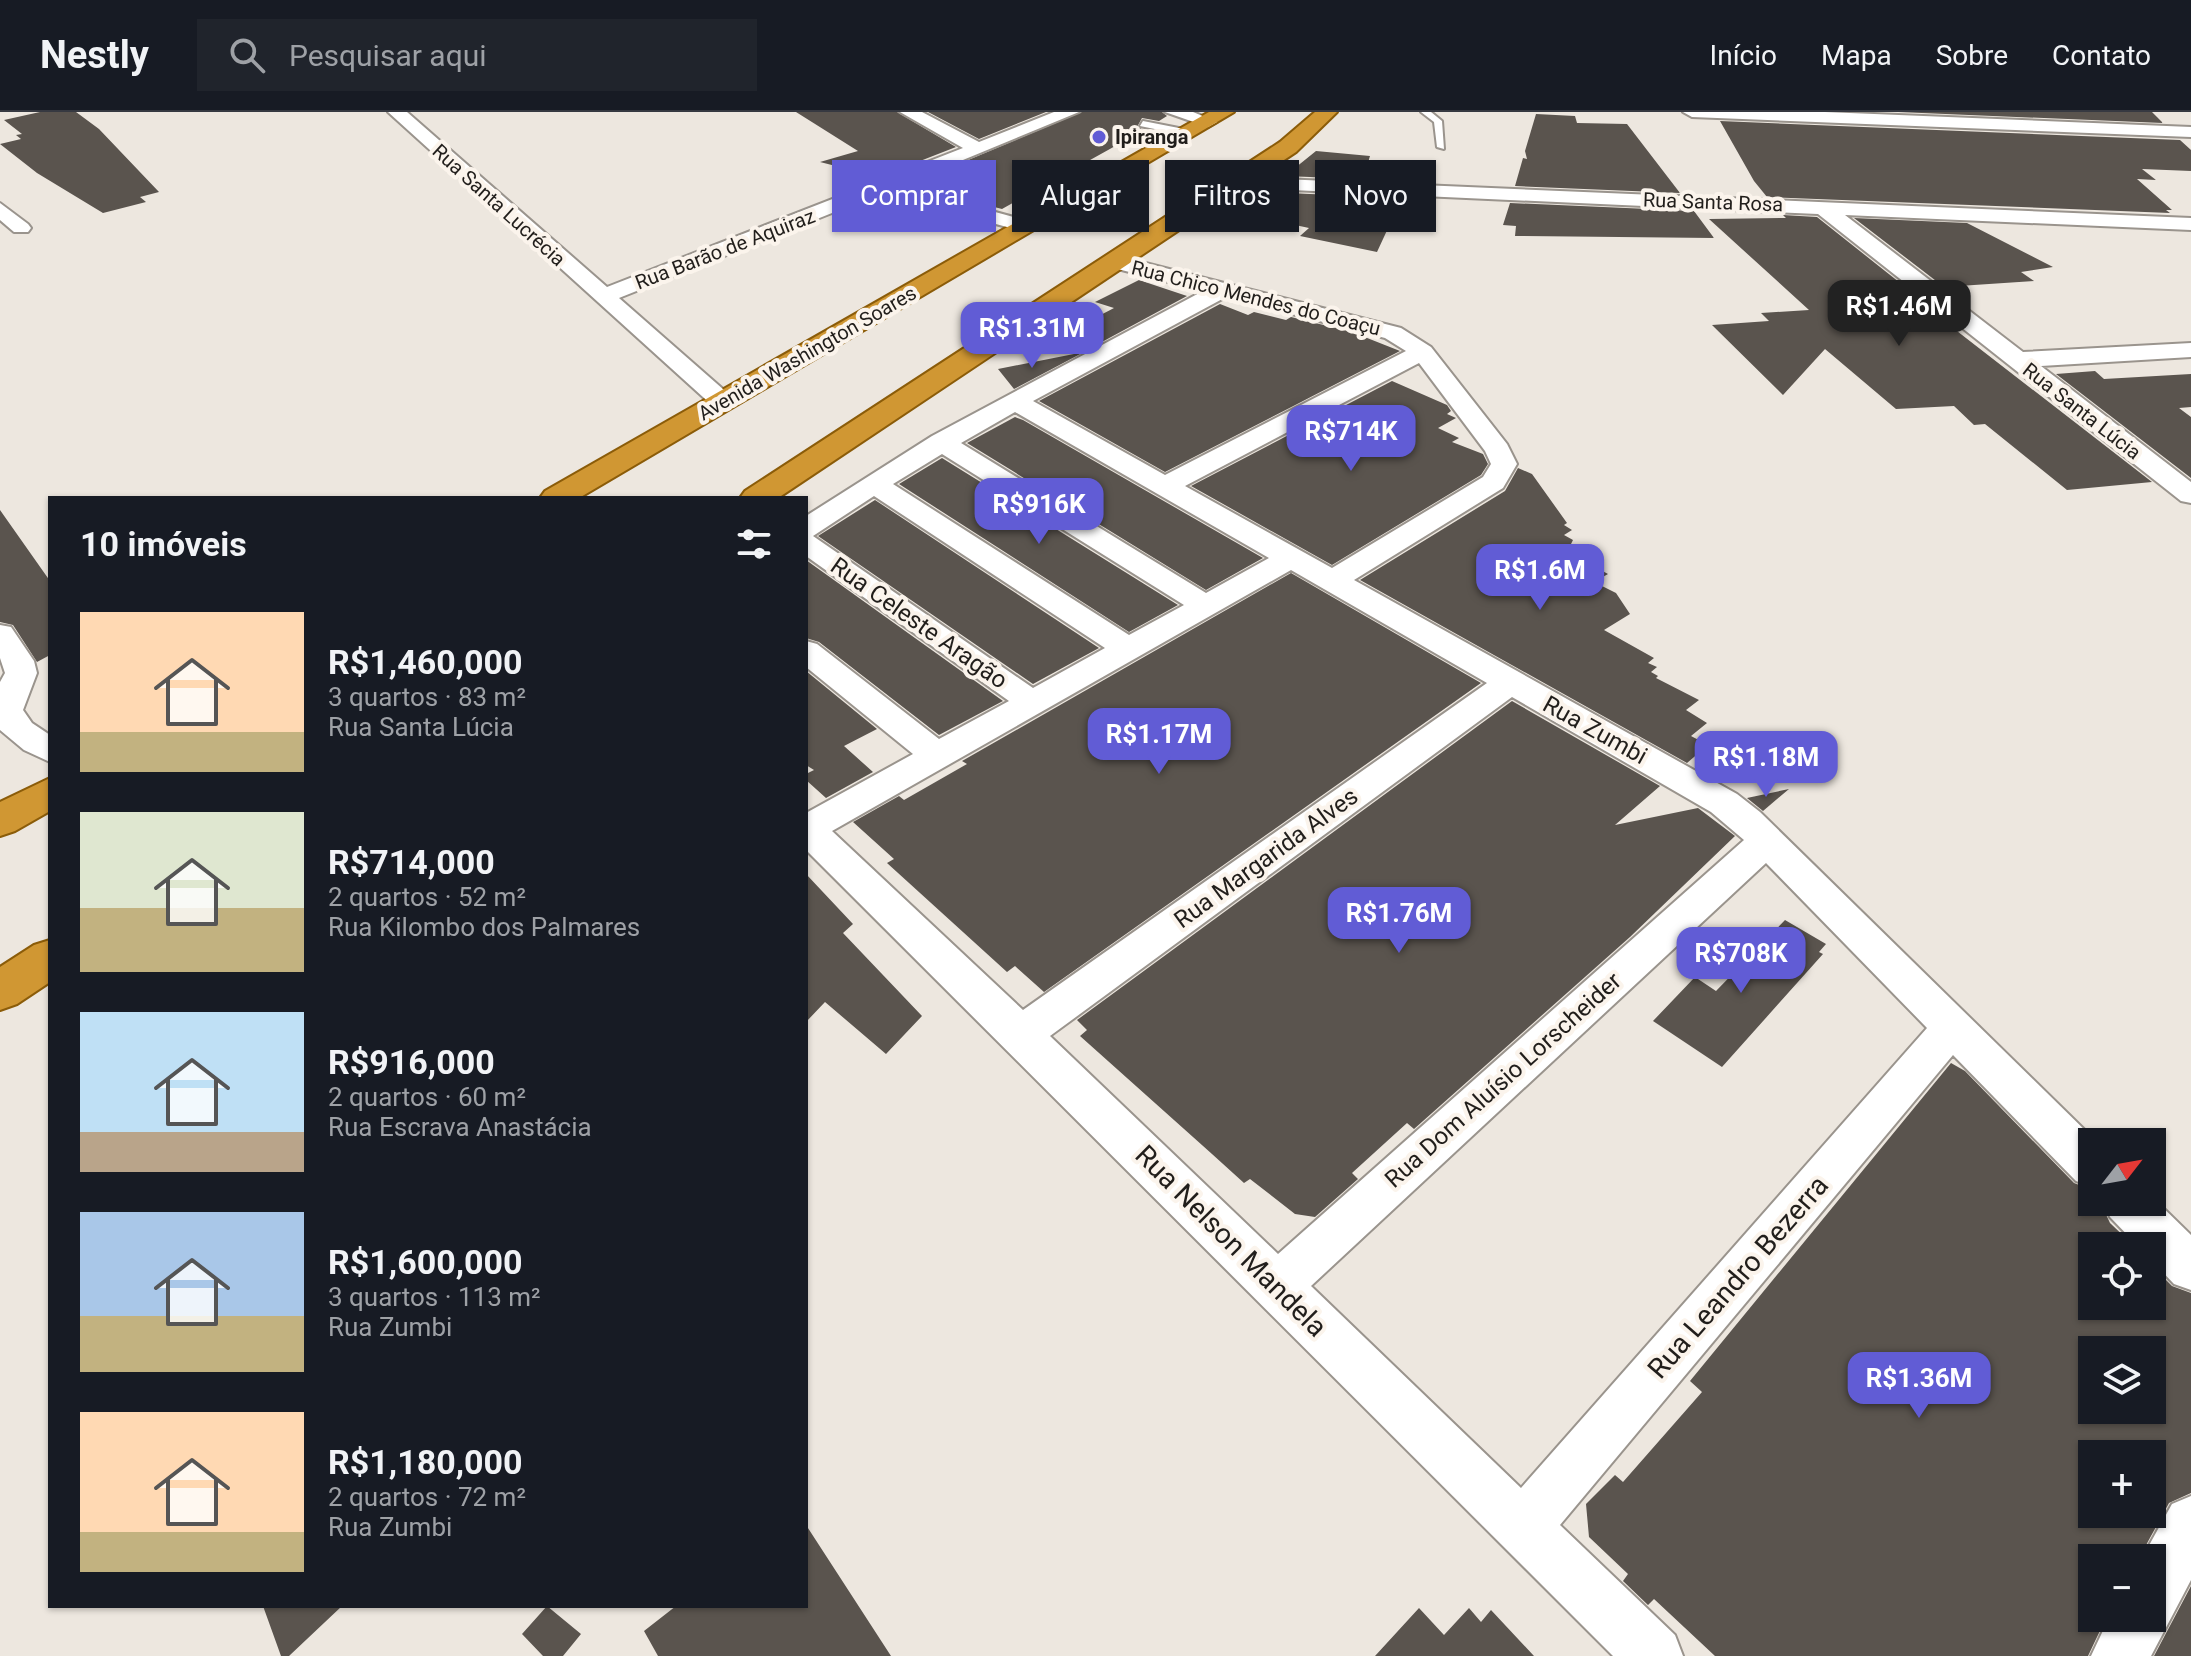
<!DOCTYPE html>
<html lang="pt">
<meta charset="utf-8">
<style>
body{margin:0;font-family:Roboto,sans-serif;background:#20242c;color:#f1f3f6;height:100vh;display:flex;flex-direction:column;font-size:30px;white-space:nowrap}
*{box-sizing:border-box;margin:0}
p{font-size:26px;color:#9ea1a6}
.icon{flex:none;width:44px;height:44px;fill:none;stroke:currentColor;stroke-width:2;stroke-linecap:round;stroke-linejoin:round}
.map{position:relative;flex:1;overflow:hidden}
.details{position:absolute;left:48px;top:384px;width:760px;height:1112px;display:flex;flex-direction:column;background:#171b24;border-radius:0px;box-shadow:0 2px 6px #0004}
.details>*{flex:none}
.banner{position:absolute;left:832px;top:48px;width:760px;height:72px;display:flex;gap:16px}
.needle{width:52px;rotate:59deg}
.fabs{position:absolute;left:2078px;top:1016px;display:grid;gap:16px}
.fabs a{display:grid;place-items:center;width:88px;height:88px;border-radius:0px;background:#171b24;box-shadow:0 2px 6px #0004;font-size:40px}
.price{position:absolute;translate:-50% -68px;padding:0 18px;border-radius:16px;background:#615cd5;color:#fff;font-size:26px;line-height:52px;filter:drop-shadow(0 2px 4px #0008)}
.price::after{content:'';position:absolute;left:50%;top:48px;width:24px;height:18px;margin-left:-12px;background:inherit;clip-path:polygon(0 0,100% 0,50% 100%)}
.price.current{background:#222;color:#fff}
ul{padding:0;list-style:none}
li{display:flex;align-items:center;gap:24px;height:200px;padding:0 32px}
li span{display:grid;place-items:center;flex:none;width:224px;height:160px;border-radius:0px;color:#555}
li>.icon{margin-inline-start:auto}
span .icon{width:96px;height:96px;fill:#fffc;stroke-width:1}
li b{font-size:34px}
h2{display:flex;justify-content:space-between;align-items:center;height:96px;padding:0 32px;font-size:34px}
.pill{padding:0 28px;border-radius:0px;background:#171b24;box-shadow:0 2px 6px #0004;font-size:28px;line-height:72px}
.pill.current{background:#615cd5;color:#fff}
header{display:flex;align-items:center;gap:48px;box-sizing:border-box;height:112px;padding:0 40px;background:#171b24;border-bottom:2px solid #363941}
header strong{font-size:38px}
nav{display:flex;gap:44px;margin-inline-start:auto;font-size:28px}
.search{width:560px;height:72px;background:#20242c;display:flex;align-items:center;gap:20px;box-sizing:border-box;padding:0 28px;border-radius:0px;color:#9ea1a6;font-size:30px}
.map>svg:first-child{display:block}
.building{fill:#5a544e;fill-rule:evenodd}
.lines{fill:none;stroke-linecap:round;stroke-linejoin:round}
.service-casing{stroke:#9a948d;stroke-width:4}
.minor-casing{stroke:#9a948d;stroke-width:4}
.trunk-casing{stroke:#8b5c09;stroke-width:4}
.service{fill:#fff;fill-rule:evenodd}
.minor{fill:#fff;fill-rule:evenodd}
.trunk{fill:#d09733;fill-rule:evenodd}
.poi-dot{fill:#615cd5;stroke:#fbf4ec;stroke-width:3}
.labels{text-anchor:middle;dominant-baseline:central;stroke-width:8;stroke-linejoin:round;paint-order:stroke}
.far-poi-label{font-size:20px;font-weight:bold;fill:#211e1b;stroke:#fbf4ec;text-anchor:start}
.far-street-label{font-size:20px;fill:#211e1b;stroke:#fbf4ec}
.street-label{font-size:24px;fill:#211e1b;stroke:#fbf4ec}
.near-street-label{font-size:28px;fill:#211e1b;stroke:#fbf4ec}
</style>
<header>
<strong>Nestly</strong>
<div class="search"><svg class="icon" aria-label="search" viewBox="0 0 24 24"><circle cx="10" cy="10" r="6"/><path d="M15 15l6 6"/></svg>Pesquisar aqui</div>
<nav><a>Início</a><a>Mapa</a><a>Sobre</a><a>Contato</a></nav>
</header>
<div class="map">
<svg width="2191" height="1544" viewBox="0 0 2191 1544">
<rect width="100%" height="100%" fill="#ede7df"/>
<path class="building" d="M40,0H76L99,17L159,80L140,85L146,90L103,101L37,61L0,32L21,27L16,23L22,22L4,8Z
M796,0H897L956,35L879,65L820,50L858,39Z
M928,0H1046L979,27Z
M1082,0H1162L1167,4L1159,9L1142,6L1137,15L1144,18L1002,97L909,73Z
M1898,0H2152L2163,11Z
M1536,2L1575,4L1577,11L1627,12L1680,81L1515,74L1523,46L1527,47L1525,39Z
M1720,9L2180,28L2191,38V59L2142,57L2156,68L2137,67L2172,98H2166L2170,101L1767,85L1754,69Z
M1316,39L1370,44L1367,54L1414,59L1410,69L1285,64Z
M1266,80L1402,86L1377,140L1300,124L1309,116L1240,101Z
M1510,91L1694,99L1714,126L1515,124L1516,114L1503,113Z
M1783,103L1817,105L1909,178H1904L2152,370L2067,378L1985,312L1974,313L1954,294L1896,297L1825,237L1783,283L1712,213L1769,209L1761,201L1809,198L1709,107L1786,106Z
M1854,106L1967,111L2053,155L2021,160L2034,169L1944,175Z
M1139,168L1187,184L1100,231L1070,219L1114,196L1095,190Z
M1220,192L1248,203L1254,200L1286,208L1291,205L1352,220L1400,239L1165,360L1039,289Z
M1084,240L1014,277L998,257Z
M2095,259L2104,267L2191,262V295L2179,296L2191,305V366L2056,262Z
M1392,269L1447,293L1451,299L1447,302L1456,306L1438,316L1459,326L1452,330L1483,342L1488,352L1481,363L1332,453L1191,374Z
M1015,305L1023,308L1263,446L1206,478L967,331Z
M942,346L1178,493L1129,520L899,372Z
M1518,356L1532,362L1567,411L1564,413L1572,418L1564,423L1573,428L1571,432L1562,437L1608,462L1594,470L1616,481L1630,502L1604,518L1654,546L1648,551L1657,555L1651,560L1658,564L1656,566L1699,588L1686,598L1707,611L1691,624L1708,633L1687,651L1360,468L1505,379Z
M875,388L1099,536L1033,572L818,424Z
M0,398L50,469V543L37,550L13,513L0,510Z
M806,448L1003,589L939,623L819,530L806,526Z
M1291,461L1481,571L1044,880L1015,854L1007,860L887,751L894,747L853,710L899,684L904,688L967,652L962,649Z
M806,559L877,617L844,634L873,660L826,686L806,668V662L814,658L806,653Z
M1512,589L1660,674L1615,713L1698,696L1735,724L1630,825L1414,1017L1407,1011L1352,1061L1358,1067L1315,1105L1295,1102L1250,1067L1244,1071L1212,1042L1080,924L1087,918L1077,908Z
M1789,677L1763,699L1747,686Z
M806,762L853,812L843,821L922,904L886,942L825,890L806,910Z
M1785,808L1826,832L1819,840L1823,842L1722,955L1653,909L1695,865L1716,879Z
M1951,951L1965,959L2074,1071L2092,1078V1090H2100L2110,1111L2134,1134H2092V1194H2152V1154L2172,1174L2191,1181V1381L2169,1391L2139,1446H2092V1506H2106L2088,1544H1715L1654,1487L1648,1493L1623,1469L1628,1462L1589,1425L1586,1392L1615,1363L1623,1370L1702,1280L1690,1269ZM2092,1238H2152V1298H2092ZM2092,1342H2152V1402H2092Z
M806,1413L891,1544H658L644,1519L676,1494H806Z
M2191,1474V1544H2154Z
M263,1494H342L289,1544H281Z
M547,1494L581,1522L563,1544H543L522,1522Z
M1419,1496L1444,1523L1469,1496L1481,1510L1491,1498L1534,1544H1375Z"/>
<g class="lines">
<g class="service-casing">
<path id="service" d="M1421,0H1431L1442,9L1444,37L1437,35L1434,10Z
M1143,9L1189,18L1193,21L1189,24L1140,14Z"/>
</g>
<g class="minor-casing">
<path id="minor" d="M388,0H407L607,175L963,36L900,0H922L979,30L1054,0H1079L900,74L1032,110L1035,114L1032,118L1025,120L882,81L619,186L732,285L736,290L732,295H714Z
M1165,0H1193L1217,10L1208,15Z
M1683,0H1825L2191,15V25L1692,5Z
M1235,65L2191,106V118L1845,103L2023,240L2191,231V245L2041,254L2191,370V391L2181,389L1818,102L1228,75L1225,71Z
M0,91L28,112L31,116L28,120H14L0,108Z
M1118,144L1401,216L1431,235L1507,332L1517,352L1503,376L1354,468L1737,682L1760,700L2097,1030H2092V1075L2076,1069L1953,943L1560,1413L1675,1523L1683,1544H1613L806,738V701L913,642L806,555V529L817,532L939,627L1009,589L806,444V404L932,324L1203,179L1110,155L1107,150ZM1226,185L1385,226L1406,239L1165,363L1033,289ZM1419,251L1485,339L1491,352L1483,365L1332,456L1185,374ZM1015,300L1269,446L1206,481L961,331ZM942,342L1184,493L1129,523L893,372ZM874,384L1105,536L1033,576L813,424ZM1291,458L1487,571L1023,898L832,719ZM1512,585L1711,700L1744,728L1278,1142L1050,924ZM1766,751L1927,916L1521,1376L1311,1174Z
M0,513L11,515L34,549L37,561L23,598L32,611L50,623V650L24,638L0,618V570L5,561L0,546Z
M2152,1085L2191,1123V1178L2174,1172L2152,1149V1134H2138L2110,1105L2103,1090H2152Z
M2191,1384V1468L2151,1544H2091L2109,1506H2152V1446H2142L2172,1392Z"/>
</g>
<g class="trunk-casing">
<path id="trunk" d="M1209,0H1234L579,386H540L545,379Z
M1315,0H1337L1296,40L778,386H740L745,379L1280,30Z
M50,666V699L15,719L0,724V690Z
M50,828V870L17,892L0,898V855L34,833Z"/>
</g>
<use href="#service" class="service"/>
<use href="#minor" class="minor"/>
<use href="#trunk" class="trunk"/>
</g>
<circle class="poi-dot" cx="1099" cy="25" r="8"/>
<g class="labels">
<g class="far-poi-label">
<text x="1115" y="25">Ipiranga</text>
</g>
<g class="far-street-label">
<text transform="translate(1713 90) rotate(2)">Rua Santa Rosa</text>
<text transform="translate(499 93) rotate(42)">Rua Santa Lucrécia</text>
<text transform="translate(725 137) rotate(-21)">Rua Barão de Aquiraz</text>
<text transform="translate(1256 186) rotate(14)">Rua Chico Mendes do Coaçu</text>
<text transform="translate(807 241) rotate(-30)">Avenida Washington Soares</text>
<text transform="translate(2082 299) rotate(38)">Rua Santa Lúcia</text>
</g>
<g class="street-label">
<text transform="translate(919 511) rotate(35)">Rua Celeste Aragão</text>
<text transform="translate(1595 618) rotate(29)">Rua Zumbi</text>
<text transform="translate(1266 746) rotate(-36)">Rua Margarida Alves</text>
<text transform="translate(1503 968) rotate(-42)">Rua Dom Aluísio Lorscheider</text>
</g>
<g class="near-street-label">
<text transform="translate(1231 1129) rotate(45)">Rua Nelson Mandela</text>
<text transform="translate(1738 1165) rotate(-49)">Rua Leandro Bezerra</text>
</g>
</g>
</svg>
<div class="fabs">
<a><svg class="needle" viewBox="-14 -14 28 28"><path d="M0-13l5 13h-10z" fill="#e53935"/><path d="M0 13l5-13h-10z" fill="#9ea1a6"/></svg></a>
<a><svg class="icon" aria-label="locate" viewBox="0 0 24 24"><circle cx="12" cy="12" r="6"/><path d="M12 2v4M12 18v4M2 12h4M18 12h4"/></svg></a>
<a><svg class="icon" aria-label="layers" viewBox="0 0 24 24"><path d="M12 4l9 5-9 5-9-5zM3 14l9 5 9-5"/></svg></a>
<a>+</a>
<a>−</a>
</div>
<b class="price current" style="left:1899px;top:236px">R$1.46M</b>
<b class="price" style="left:1032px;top:258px">R$1.31M</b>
<b class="price" style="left:1351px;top:361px">R$714K</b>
<b class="price" style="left:1039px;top:434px">R$916K</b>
<b class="price" style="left:1540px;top:500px">R$1.6M</b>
<b class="price" style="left:1159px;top:664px">R$1.17M</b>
<b class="price" style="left:1766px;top:687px">R$1.18M</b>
<b class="price" style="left:1399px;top:843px">R$1.76M</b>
<b class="price" style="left:1741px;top:883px">R$708K</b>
<b class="price" style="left:1919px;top:1308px">R$1.36M</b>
<div class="banner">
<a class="pill current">Comprar</a>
<a class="pill">Alugar</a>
<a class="pill">Filtros</a>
<a class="pill">Novo</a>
</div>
<section class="details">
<h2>10 imóveis<svg class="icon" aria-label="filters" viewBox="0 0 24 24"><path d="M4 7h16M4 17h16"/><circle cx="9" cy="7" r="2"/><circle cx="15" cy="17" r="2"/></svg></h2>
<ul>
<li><span style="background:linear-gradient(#ffd9b3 75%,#c2b280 0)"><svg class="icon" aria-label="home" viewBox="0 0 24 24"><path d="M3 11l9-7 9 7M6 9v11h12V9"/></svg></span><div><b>R$1,460,000</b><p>3 quartos · 83 m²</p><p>Rua Santa Lúcia</p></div></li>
<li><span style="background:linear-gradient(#dfe7d0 60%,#c2b280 0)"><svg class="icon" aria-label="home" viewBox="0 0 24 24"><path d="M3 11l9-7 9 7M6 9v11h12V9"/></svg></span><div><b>R$714,000</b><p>2 quartos · 52 m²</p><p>Rua Kilombo dos Palmares</p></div></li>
<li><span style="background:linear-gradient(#bfe0f5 75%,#b9a48a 0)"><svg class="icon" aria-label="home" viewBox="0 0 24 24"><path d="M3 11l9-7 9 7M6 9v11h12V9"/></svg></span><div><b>R$916,000</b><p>2 quartos · 60 m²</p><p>Rua Escrava Anastácia</p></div></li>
<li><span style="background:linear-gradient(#a9c7e8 65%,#c2b280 0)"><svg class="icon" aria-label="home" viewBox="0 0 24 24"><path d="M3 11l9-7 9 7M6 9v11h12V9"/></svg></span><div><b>R$1,600,000</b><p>3 quartos · 113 m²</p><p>Rua Zumbi</p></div></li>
<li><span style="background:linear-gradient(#ffd9b3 75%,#c2b280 0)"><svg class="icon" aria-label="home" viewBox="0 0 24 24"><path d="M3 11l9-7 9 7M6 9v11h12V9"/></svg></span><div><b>R$1,180,000</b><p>2 quartos · 72 m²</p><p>Rua Zumbi</p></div></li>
</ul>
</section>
</div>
